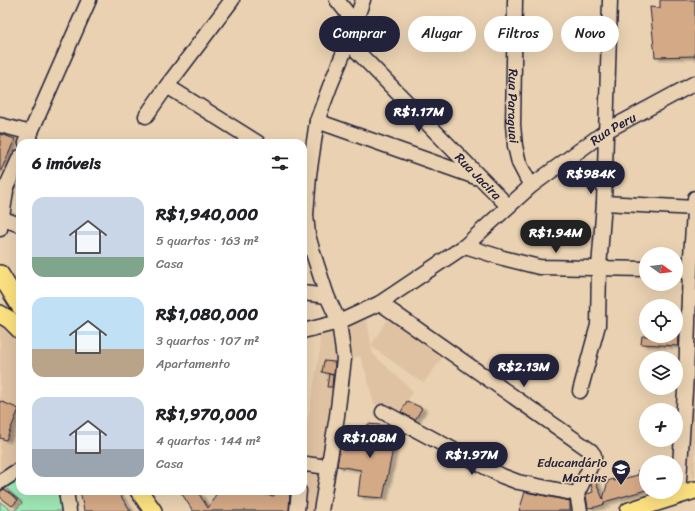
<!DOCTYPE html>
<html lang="pt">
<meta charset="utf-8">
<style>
body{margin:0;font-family:Sriracha,sans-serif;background:#f2f2f2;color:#202124;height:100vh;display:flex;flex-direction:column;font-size:15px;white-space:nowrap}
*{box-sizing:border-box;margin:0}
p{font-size:13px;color:#757577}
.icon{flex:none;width:22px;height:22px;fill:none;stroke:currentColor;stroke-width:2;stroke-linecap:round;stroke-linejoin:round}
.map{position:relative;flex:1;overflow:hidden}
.panel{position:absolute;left:16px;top:139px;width:291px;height:356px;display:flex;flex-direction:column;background:#fff;border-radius:12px;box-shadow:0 4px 16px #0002}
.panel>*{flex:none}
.guide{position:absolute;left:319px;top:16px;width:316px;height:36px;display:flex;gap:8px}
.needle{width:26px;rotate:105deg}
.fabs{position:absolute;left:639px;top:247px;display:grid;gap:8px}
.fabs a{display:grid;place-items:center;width:44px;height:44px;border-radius:50%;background:#fff;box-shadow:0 4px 16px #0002;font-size:20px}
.price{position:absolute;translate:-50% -34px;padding:0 9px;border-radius:14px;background:#22223b;color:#fff;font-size:13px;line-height:26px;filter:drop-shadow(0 1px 2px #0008)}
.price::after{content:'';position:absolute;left:50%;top:24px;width:12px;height:9px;margin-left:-6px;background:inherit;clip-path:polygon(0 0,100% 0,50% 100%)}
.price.current{background:#222;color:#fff}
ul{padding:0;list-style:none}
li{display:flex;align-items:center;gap:12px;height:100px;padding:0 16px}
li span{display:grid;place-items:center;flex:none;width:112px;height:80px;border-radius:12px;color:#555}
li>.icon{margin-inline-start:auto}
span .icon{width:48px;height:48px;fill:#fffc;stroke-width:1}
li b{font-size:17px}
h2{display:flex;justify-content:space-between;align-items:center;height:48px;padding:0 16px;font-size:17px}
.pill{padding:0 14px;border-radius:18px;background:#fff;box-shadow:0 4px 16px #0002;font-size:14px;line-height:36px}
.pill.current{background:#22223b;color:#fff}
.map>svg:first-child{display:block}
.built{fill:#dfc2a2}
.green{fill:#9fe7b5;stroke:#608478}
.building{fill:#d4a986;stroke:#22223b;filter:url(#shadow)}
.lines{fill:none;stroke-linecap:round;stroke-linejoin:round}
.minor-casing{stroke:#22223b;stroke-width:17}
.major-casing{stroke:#22223b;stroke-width:20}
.minor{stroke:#e9d1b1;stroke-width:14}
.major{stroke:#fbe080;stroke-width:17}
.labels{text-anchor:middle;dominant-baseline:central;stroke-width:3.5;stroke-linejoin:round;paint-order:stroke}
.street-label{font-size:13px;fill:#22223b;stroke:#e9d1b1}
.poi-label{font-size:13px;fill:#22223b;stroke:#e9d1b1;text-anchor:end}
</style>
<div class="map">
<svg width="695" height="511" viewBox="0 0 695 511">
<defs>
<filter id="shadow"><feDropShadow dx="4.5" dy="2.5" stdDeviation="1" flood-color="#0004"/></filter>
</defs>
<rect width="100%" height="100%" fill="#e9d1b1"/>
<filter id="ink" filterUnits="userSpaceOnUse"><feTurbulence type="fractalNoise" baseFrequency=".025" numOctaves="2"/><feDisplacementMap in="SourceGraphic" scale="8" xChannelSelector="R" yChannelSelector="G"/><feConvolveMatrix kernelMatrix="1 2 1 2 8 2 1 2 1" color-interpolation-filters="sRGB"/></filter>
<g filter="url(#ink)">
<path class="built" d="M0,127L23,132L0,186Z
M390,316L445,354L424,382L417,379L371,346L373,354L413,391L400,413L374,404L366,373L360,356L352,358L323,511H293L303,491V446L320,350L319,331L367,320L371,345Z
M0,323L11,330L20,339V465L0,478Z
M693,382H695V477L693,478L687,452Z"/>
<path class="green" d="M20,480V491H60L64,511H0V502L4,505L14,511L22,503L5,487Z"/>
<path class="building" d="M660,0H695V56L655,57L650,7L660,8Z
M0,134L15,139L0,173Z
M642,336H679L678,346L641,344Z
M324,361L335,362L334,375L322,372Z
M329,374L333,375L332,387H327Z
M0,401L19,409L6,440L0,438Z
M407,401L422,408L415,420L401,412Z
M368,424L392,426L397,429L383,498L358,496L361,470L337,466L341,441L365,444Z
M646,468V490L604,502L605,504L596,507L588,508L586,495L587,494L593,492L591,484L594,478L603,499L608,481L613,479L614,481L638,475V470Z
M4,489L18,500L12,506L0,497V492Z
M80,491H117L131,511H84Z
M180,491H197L208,508L218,491H242L274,496V491H290L289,511H193Z
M525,492L570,501V511H519Z"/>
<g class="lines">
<g class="minor-casing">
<g id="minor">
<path d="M337,0L355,23"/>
<path id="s1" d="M515,0L513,125L515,146L519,163L531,186"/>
<path id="s2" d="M348,42L508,206"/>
<path d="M167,86L258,143"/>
<path d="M146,116L167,86L232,0"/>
<path d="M317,121L481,179"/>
<path d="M0,125L31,133"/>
<path d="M26,143L89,0"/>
<path d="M0,201L20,157"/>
<path d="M604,203L695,208"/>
<path d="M1,218L20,225"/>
<path d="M0,229L6,192"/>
<path d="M465,246L503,258L539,267L646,269"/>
<path d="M676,270L690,271"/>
<path d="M303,293L327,296"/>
<path d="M380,303L591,451L594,455V459L577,494L580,511"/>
<path id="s3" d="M303,331L339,322L380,303L465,246L531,186L606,131L695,83"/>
<path d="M580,391L598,325L599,268L604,203L610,0"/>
<path d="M383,412L502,476L518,482L577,494"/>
<path d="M303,466L306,464L327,467"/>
<path d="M0,482L20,469"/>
<path d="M66,491L69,511"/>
<path d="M678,495L686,376L690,271L695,198"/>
<path d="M297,511L299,491"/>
<path d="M321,511L337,416L344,359L339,322L327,296L314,256L308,235L306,215L309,175L317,121L330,86L348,42L363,0"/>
</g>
</g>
<g class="major-casing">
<path id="major" d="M0,274L20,306
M0,314L10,320L20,330
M139,491L153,511
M629,511L695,490"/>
</g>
<use href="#minor" class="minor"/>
<use href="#major" class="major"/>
</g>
</g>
<defs>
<g id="school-pin" transform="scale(1)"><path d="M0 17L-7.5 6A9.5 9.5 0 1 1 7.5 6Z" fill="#22223b" stroke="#e9d1b1"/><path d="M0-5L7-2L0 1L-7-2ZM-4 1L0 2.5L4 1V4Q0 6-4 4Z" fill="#fff"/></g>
</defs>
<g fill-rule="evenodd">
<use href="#school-pin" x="621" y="469"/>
</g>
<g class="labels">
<g class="street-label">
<text stroke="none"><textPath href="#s1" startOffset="106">Rua Paraguai</textPath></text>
<text stroke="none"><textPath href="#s3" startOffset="374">Rua Peru</textPath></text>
<text stroke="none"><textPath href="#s2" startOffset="187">Rua Jacira</textPath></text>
</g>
<g class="poi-label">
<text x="607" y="462">Educandário<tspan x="607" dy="15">Martins</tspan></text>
</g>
</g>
</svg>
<div class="fabs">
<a><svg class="needle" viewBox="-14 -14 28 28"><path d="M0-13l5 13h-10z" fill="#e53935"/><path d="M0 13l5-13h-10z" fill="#757577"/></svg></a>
<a><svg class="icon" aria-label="locate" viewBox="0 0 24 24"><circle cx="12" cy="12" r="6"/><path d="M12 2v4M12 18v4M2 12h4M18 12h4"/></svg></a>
<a><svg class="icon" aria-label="layers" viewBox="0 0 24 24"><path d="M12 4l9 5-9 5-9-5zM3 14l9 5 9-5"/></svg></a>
<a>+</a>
<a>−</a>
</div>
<b class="price" style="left:419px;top:133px">R$1.17M</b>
<b class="price" style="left:591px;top:195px">R$984K</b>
<b class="price current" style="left:556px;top:254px">R$1.94M</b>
<b class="price" style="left:524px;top:388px">R$2.13M</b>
<b class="price" style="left:370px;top:459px">R$1.08M</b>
<b class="price" style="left:472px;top:476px">R$1.97M</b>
<div class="guide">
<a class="pill current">Comprar</a>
<a class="pill">Alugar</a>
<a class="pill">Filtros</a>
<a class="pill">Novo</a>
</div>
<section class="panel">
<h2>6 imóveis<svg class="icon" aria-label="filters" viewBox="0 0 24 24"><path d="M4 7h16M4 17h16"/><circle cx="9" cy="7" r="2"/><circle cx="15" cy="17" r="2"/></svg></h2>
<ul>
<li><span style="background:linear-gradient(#c9d6e8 75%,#7fa58c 0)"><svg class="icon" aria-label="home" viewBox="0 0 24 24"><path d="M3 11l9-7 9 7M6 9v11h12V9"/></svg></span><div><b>R$1,940,000</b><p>5 quartos · 163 m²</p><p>Casa</p></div></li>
<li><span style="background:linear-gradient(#bfe0f5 65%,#b9a48a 0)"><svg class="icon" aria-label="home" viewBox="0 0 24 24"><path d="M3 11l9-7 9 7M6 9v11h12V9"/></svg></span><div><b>R$1,080,000</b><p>3 quartos · 107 m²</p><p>Apartamento</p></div></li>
<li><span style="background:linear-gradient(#c9d6e8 65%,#9aa5b1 0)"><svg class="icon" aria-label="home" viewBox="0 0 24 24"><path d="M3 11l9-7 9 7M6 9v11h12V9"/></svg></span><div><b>R$1,970,000</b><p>4 quartos · 144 m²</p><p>Casa</p></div></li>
</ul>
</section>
</div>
